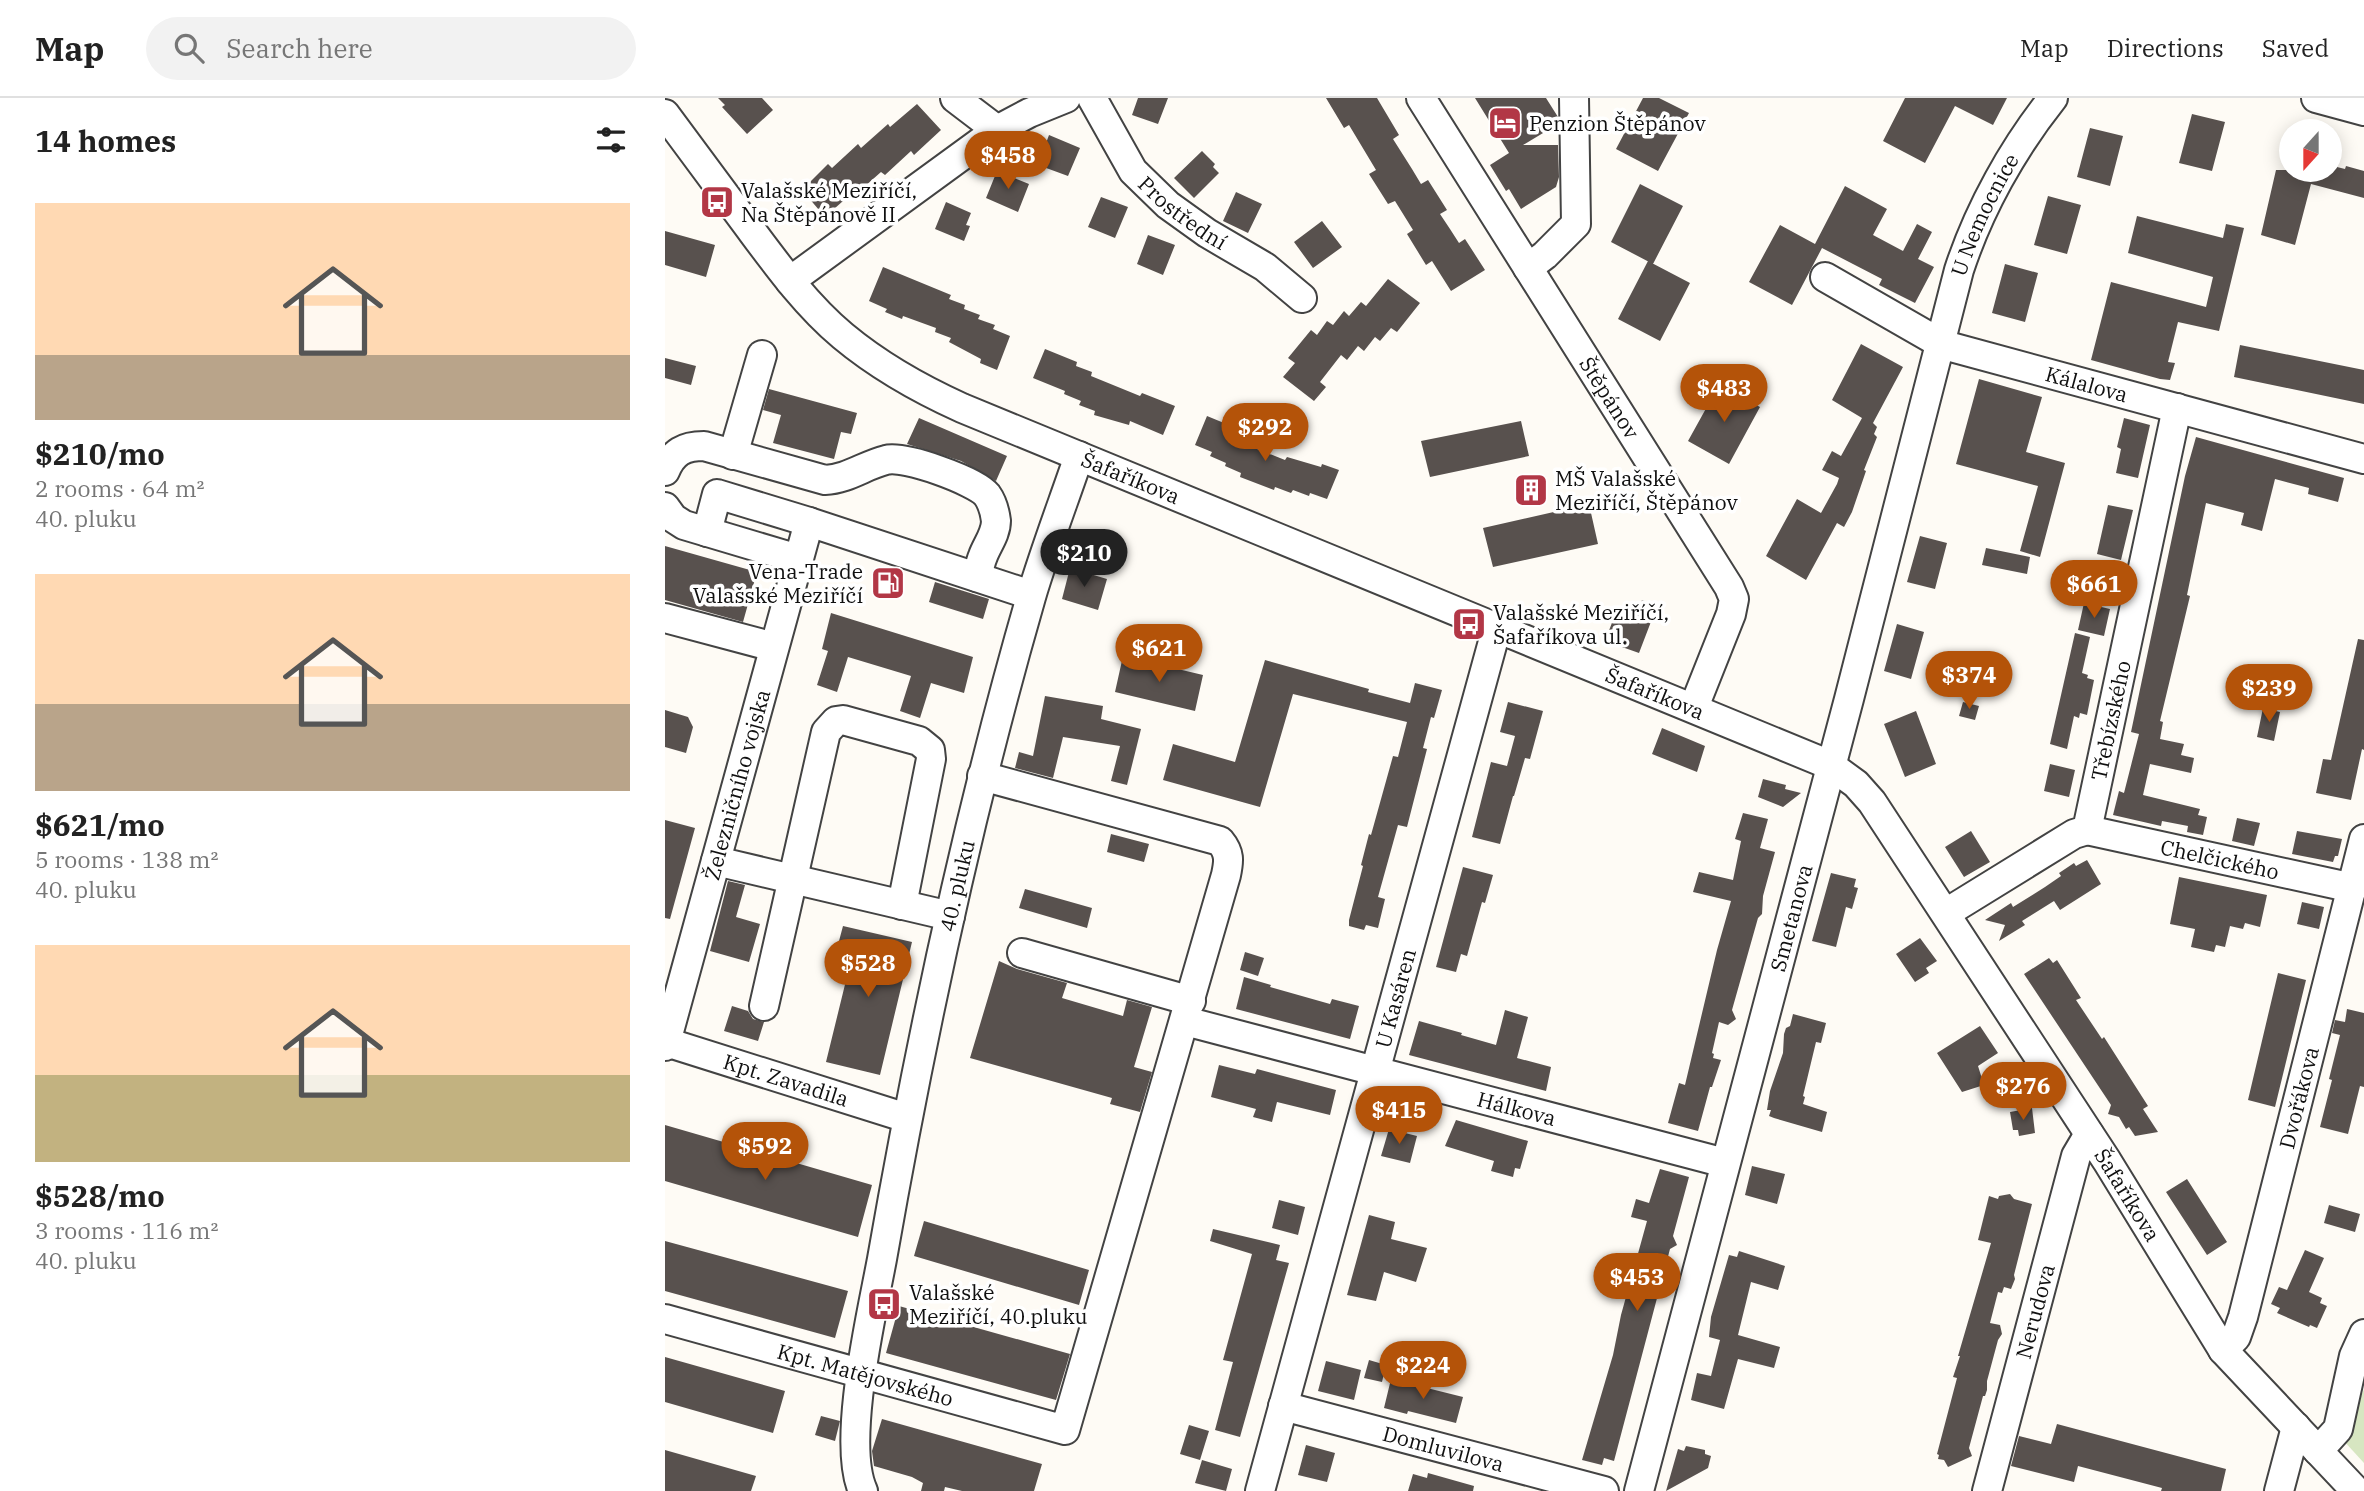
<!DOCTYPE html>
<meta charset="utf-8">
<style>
body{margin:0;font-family:"IBM Plex Serif",serif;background:#f2f2f2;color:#222;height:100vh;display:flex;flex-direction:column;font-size:26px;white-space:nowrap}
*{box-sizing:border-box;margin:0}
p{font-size:23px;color:#767676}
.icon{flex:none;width:38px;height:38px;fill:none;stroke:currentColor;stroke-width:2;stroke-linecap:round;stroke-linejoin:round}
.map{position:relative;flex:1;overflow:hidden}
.sheet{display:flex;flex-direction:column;background:#fff;width:665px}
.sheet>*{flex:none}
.needle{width:46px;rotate:201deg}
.buttons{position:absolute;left:1614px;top:21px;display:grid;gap:14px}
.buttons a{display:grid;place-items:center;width:63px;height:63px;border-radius:50%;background:#fff;box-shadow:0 4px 18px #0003;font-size:35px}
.price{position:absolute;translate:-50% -60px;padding:0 16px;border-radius:24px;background:#b45309;color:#fff;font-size:23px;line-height:46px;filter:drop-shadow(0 2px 4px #0008)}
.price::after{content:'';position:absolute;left:50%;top:42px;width:21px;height:16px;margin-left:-10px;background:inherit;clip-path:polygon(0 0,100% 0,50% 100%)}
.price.on{background:#222;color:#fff}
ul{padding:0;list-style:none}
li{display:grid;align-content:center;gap:14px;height:371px;padding:0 35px}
li span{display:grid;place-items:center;height:217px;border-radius:0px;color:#555}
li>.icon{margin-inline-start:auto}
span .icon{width:126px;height:126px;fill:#fffc;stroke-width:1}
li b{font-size:30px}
h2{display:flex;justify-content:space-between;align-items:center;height:84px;padding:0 35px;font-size:30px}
header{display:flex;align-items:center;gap:42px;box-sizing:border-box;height:98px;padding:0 35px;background:#fff;border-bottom:2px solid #e0e0e0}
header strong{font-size:33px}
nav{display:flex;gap:38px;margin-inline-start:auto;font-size:24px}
.search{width:490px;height:63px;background:#f2f2f2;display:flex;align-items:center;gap:18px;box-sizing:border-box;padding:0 24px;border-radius:38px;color:#767676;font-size:26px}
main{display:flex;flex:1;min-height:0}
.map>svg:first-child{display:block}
.green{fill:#d7e6c1}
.building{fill:#58514e}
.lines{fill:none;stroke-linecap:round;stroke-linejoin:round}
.minor-casing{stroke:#434343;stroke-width:32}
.minor{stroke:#fff;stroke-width:28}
.labels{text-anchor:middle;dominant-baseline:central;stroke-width:7;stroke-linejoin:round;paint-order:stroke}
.poi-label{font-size:21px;fill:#101010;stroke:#fff;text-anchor:start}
.street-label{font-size:21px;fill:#101010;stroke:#fff}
</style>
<header>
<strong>Map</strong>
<div class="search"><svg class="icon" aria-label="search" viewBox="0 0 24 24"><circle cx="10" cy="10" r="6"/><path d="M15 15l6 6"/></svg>Search here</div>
<nav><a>Map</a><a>Directions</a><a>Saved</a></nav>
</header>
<main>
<section class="sheet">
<h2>14 homes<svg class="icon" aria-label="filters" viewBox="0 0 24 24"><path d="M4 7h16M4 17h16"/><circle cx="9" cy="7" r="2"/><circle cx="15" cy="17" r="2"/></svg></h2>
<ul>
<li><span style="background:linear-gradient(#ffd9b3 70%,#b9a48a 0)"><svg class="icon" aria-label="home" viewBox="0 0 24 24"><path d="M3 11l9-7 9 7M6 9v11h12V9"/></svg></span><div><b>$210/mo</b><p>2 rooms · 64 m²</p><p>40. pluku</p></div></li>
<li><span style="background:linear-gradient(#ffd9b3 60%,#b9a48a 0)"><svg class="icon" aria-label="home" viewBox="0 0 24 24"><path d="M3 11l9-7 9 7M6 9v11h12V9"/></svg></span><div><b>$621/mo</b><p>5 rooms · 138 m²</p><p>40. pluku</p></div></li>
<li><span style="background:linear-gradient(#ffd9b3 60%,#c2b280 0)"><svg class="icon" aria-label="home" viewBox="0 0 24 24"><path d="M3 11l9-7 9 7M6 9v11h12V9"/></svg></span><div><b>$528/mo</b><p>3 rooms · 116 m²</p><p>40. pluku</p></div></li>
</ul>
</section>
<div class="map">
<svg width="1699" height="1393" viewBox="0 0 1699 1393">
<rect width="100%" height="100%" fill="#fefbf5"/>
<path class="green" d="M1699,1291V1365L1678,1342Z"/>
<path class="building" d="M53,0H97L108,12L82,36L57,9L60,7Z
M473,0H503L493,26L467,17Z
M661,0H712L734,37L728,41L747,71L756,86L763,82L782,112L775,116L785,131L794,145L800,141L820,172L786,193L767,163L761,167L742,136L748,132L730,103L723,106L704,76L711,72L684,27L679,30Z
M810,0H881L893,19V26L858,47H893L894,79L891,89L856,111L844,91L841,93L825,67L844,55Z
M978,0H994L1024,15L993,73L951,51Z
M1240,0H1342L1328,27L1290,8L1260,65L1218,43Z
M252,6L276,32L249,57L246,53L220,77L216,74L190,97L187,95L160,119L137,92L163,66L167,70L193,46L196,50L223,26L225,29Z
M1527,16L1560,24L1547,73L1514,65Z
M1425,30L1458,38L1445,88L1412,79Z
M384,37L415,50L403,78L373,67Z
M537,53L550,66L548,69L554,75L529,100L509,80Z
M1664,67L1680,71L1681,68L1699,73V100L1646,86L1630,147L1596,137L1611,72H1664Z
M332,73L364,86L353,114L321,100Z
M975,86L1018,108L988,166L946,144Z
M1180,88L1222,111L1208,137L1238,153L1252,126L1267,134L1253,161L1269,169L1250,205L1214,187L1217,181L1157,150L1127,207L1084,184L1115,127L1150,146Z
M571,94L597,106L583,135L558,123Z
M1383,98L1416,107L1402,156L1369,147Z
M436,99L463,109L450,140L423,129Z
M281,104L306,115L301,127L305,128L299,143L270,131Z
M1472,118L1558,140L1561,126L1579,130L1554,233L1513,224L1503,264L1510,265L1505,282L1495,281L1426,262L1446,184L1541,209L1548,179L1463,155Z
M657,123L677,149L648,170L629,144Z
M0,133L50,147L41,179L0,167Z
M483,137L510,147L498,177L472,166Z
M983,163L1025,185L995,243L953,221Z
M1340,166L1373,175L1360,224L1327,215Z
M218,169L286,197L284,201L300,207L299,211L315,217L313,221L330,227L328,231L345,238L332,272L315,265L316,261L284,244L286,240L270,234L271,230L238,218L237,221L220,214L222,211L204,203Z
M723,181L755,205L732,234L726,230L715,243L710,239L699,253L693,248L682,262L676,257L655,284L661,289L649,303L618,279L630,265L623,260L646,232L652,237L662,223L668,227L679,213L684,218L696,204L701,208Z
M1196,246L1238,269L1208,325L1212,329L1209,336L1212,339L1199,372L1201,373L1187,414L1179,429L1172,425L1141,482L1101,458L1132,401L1156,415L1172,386L1174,380L1157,372L1167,353L1176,358L1197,320L1167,302Z
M1575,247L1699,272V306L1569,279Z
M380,251L412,264L411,268L427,274L426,278L475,298L477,295L510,308L498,337L465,323L464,327L429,317L430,313L414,307L416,303L399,296L400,293L368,280Z
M0,260L31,268L26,287L0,280Z
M1314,281L1377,299L1361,354L1400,365L1375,459L1355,453L1373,388L1291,366Z
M1054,287L1095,309L1064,366L1023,343Z
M104,291L192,315L186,336L176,334L169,361L108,345L116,317L98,312Z
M542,318L559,325L557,329L573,335L572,338L588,345L587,349L620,362L622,359L656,369L657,366L674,372L662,401L645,395L644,398L628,392L626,395L610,389L609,392L575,379L576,375L560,368L561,365L545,358L547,354L530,347Z
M254,320L342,358L331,383L296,363L242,346Z
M1459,320L1485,327L1473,380L1451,375L1456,351L1452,349Z
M856,323L864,358L765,379L756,343Z
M1531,339L1679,380L1673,404L1643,396L1644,390L1610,381L1597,433L1576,427L1579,415L1541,405L1522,497L1525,498L1495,623L1498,624L1495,641L1519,646L1516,657L1529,660L1526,675L1485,666L1478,697L1535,711L1533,717L1542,719L1538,737L1522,734L1523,728L1497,723L1496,728L1448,717L1454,693L1459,695L1474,636L1466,634L1520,378Z
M924,406L933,446L828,469L818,430Z
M1443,407L1468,412L1456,462L1432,456Z
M1255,438L1282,445L1270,491L1242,484Z
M0,448L92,474L78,524L0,502Z
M1321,450L1365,459L1362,476L1317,467Z
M405,470L442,481L433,512L397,501Z
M270,484L324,501L318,521L264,504Z
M977,502L992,508L974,555L940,543L953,509L968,514L970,508L974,510Z
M1419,505L1445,511L1439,538L1413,532Z
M166,515L308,559L299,595L266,585L255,620L235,613L246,578L183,559L172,594L152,587L163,553L157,551Z
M1232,526L1259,534L1246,581L1219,573Z
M1410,535L1425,539L1417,575L1423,577L1422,580L1429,582L1422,617L1415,615L1414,620L1409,618L1402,651L1385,646Z
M1693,541L1699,542V652L1697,651L1686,702L1651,695L1658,661L1666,662Z
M458,558L538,577L530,613L450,594Z
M600,562L704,591L703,594L745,605L750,585L777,592L769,620L766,619L758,650L762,651L742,729L733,727L713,799L720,801L713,830L701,827L699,832L684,828V822L698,768L696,767L704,736L706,737L728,658L733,659L742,624L628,596L595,709L498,682L508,646L570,664Z
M380,598L438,608L436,621L476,631L462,687L446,683L455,648L398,639L388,680L350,670L354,654L368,658Z
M843,604L878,613L865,661L860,660L849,698H848L835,746L807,739L826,664L842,668L850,638L835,634Z
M1298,604L1314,608L1310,622L1294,618Z
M1598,610L1615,614L1609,643L1592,639Z
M0,612L23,619L28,629L21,655L0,649Z
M1251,613L1271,666L1240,679L1219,626Z
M997,630L1040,648L1032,674L987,656Z
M1385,666L1410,672L1404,699L1379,693Z
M1098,681L1121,687L1120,691L1136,695L1118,709L1093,699Z
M1078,715L1103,721L1095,750L1110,754L1098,798L1097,816L1093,820L1067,912L1071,921L1063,927L1054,924L1047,955L1049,956L1048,960L1056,962L1047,989H1045L1033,1033L1003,1025L1014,985L1020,987L1052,852L1066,803L1028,794L1034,774L1068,782L1076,743L1070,741Z
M1572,720L1595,725L1589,748L1567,743Z
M0,722L30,730L5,821L0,820Z
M1306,733L1325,764L1299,779L1280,749Z
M1632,733L1677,741L1673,758H1670L1668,764L1627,756Z
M446,736L484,746L479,764L442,754Z
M1422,762L1436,786L1395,812L1389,803L1357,823L1360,827L1334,843L1340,827L1320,822L1346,805L1348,809L1380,789L1396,778L1394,775L1409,765L1411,768Z
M798,769L828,777L820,805L817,804L802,858L796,856L791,874L771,869Z
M1166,775L1191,781L1189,789L1193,790L1187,811L1181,809L1171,849L1147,843Z
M1514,779L1602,797L1595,829L1580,825L1578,831L1565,828L1560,849L1551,847L1549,854L1526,849L1530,831L1505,826Z
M63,783L80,787L71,819L95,826L84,864L45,853Z
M360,791L427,810L422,830L354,810Z
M1637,804L1659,809L1654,831L1632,826Z
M178,828L247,844L215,977L161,964L186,862L170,858Z
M1255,840L1272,863L1261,870L1264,875L1250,884L1231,856Z
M580,854L599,860L593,878L575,872Z
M1384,860L1388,865L1392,862L1416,900L1411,902L1437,941L1439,939L1483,1008L1478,1011L1493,1034L1470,1038L1464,1029L1461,1031L1454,1019L1443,1016L1446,1007L1359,876Z
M334,863L352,871L402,885L397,900L458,918L462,902L487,909L469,969L487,974L475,1014L445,1006L447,1000L305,960Z
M1613,875L1641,882L1610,1009L1583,1002Z
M579,879L606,887L605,889L665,906L667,901L694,908L685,941L571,911Z
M67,908L83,913L88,921L99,924L93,943L59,933Z
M1682,911L1699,915V989L1695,988L1683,1036L1655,1029L1667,982L1664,981L1675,937L1667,935L1670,922L1680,924Z
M840,912L863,919L852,960L886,969L881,993L744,957L754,923L797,935L796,937L831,947Z
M1128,916L1161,925L1156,945L1151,944L1138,998L1140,999L1138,1006L1162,1014L1157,1034L1109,1020L1104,1018L1106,1012H1102L1105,993L1118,955L1119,936L1121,930L1125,928Z
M1315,928L1333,955L1313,968L1319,987L1297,994L1272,955Z
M554,967L590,976L592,971L671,992L665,1017L612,1004L607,1024L588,1019L591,1011L546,999Z
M1367,1010L1370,1035L1354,1038L1353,1032H1348L1345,1014Z
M791,1022L863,1043L855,1071L850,1070L848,1079L826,1073L829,1063L780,1048Z
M0,1027L207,1087L193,1139L0,1083Z
M724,1031L752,1038L745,1065L716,1058Z
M1087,1068L1120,1076L1112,1106L1080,1097Z
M995,1071L1024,1079L1008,1138L1012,1147L1005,1151L949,1363L939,1360L937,1367L917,1362L948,1257L956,1217L982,1123L966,1119L971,1101L984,1105Z
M1522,1081L1562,1144L1542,1157L1501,1094Z
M1345,1096L1349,1101L1367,1106L1349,1177L1350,1181L1346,1191L1339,1189L1337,1195L1333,1194L1325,1225L1335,1227L1337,1236L1333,1242L1322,1283V1292L1320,1298H1318L1304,1350L1307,1358L1283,1369L1279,1362L1273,1361L1274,1357L1272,1356L1292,1280L1288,1279L1295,1258H1293L1326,1145L1313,1142L1324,1098L1333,1101L1334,1098Z
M614,1102L640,1109L633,1137L607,1130Z
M1664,1107L1695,1116L1690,1134L1659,1125Z
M704,1117L730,1124L726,1141L762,1150L751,1184L719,1174L711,1203L682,1197Z
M259,1123L424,1172L414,1207L249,1158Z
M548,1131L615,1147L611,1162L624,1165L575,1339L550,1332L568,1264L558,1262L587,1156L545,1143Z
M0,1143L183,1193L170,1240L0,1193Z
M1640,1152L1659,1160L1644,1194L1657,1200L1655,1205L1662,1208L1652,1230L1645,1227L1644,1229L1612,1215L1615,1210L1606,1206L1614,1189L1622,1192Z
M1074,1153L1120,1168L1113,1192L1086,1184L1073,1237L1115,1249L1109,1270L1073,1261L1059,1311L1026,1302L1032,1275L1046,1278L1055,1242L1044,1239L1046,1219L1064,1157L1072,1159Z
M234,1208L405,1256L391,1302L221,1255Z
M0,1259L120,1293L108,1335L0,1304Z
M704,1262L721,1267L717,1284L699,1280Z
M661,1263L696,1272L689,1302L653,1293Z
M726,1281L798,1299L791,1325L743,1313L742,1316L719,1310Z
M156,1318L175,1323L170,1343L150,1337Z
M217,1321L377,1366L369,1393H297L280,1389L279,1393H256L258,1385L247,1379L209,1368L207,1353Z
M1392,1326L1561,1371L1556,1393H1496L1497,1390L1413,1368L1409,1384L1346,1368L1354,1338L1386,1346Z
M524,1327L544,1333L535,1362L515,1356Z
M641,1347L670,1355L662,1384L633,1377Z
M1021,1348L1040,1352V1356L1046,1358L1043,1370L1001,1393L1013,1351L1019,1353Z
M0,1352L91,1378L86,1393H0Z
M537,1362L567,1371L561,1393L530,1385Z
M763,1375L809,1388L808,1393H743L748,1376L762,1380Z"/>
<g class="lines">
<g class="minor-casing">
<g id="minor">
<path d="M290,0L332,32"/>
<path id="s1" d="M427,0L468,73L503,107L542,135L600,169L637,200"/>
<path id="s2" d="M756,0L1064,489L1069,501L1066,516L1029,609"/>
<path d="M1651,0L1699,13"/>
<path id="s3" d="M0,16C28,54 56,91 83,128C112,167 141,207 178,238C214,268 255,291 297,310L1165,667L1191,686L1207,704L1442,1063L1558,1252L1691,1393"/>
<path d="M863,170L880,157L911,126L909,0"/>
<path id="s4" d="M1160,179L1275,245L1286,249L1699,361"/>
<path d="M125,183L332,32L364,15L401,0"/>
<path d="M68,357L97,257"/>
<path d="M0,373C8,354 19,348 39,348L160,382C183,381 200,367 221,362C239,357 311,383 322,397C327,404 330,415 331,423C331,436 322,447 318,458C315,465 314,472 312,479"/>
<path d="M0,409L8,420L19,427L133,461"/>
<path d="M42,434L52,396L144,424L366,497"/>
<path d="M0,520L109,549"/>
<path id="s5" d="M1422,732L1688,790"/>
<path d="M51,763L285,818"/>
<path id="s6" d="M1281,815L1409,736L1422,732L1512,310"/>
<path d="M357,855L526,903"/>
<path d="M99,908L161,634L171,623L178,622L254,643L265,652L266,661L237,807"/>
<path id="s7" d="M520,923L1060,1065"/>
<path id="s8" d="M1,944L242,1020"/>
<path id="s9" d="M0,948L144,424"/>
<path id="s10" d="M0,1221L400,1332L561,777C564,763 565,755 555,743L317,678"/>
<path id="s11" d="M1558,1252L1571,1239L1578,1219L1699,741"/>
<path id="s12" d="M618,1308L939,1393"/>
<path d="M1653,1353L1673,1331L1689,1258L1699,1236"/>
<path id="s13" d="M198,1393C176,1345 207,1215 217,1161C256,938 303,717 366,499C380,452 398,405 414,358"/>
<path id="s14" d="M595,1393L832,529"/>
<path id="s15" d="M974,1393L1184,601L1294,172C1314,111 1348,50 1388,0"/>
<path id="s16" d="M1322,1393L1411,1058L1424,1036"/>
<path d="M1614,1393L1631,1329"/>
</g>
</g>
<use href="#minor" class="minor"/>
</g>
<defs>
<g id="hotel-square" transform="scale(1.75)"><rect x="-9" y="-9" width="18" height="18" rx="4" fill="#b23746" stroke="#fff"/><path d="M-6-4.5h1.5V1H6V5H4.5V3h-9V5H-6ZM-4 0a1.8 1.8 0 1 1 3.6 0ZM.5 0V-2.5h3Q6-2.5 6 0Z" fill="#fff"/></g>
<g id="bus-square" transform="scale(1.75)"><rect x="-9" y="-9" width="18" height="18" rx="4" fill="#b23746" stroke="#fff"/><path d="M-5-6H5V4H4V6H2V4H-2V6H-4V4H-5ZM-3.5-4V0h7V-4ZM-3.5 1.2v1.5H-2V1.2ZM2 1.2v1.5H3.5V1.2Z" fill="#fff"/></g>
<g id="building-square" transform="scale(1.75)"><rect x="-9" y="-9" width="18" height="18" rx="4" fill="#b23746" stroke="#fff"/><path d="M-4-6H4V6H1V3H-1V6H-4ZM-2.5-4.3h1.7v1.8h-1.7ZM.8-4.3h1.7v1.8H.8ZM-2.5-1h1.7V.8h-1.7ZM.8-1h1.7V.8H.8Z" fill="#fff"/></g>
<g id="fuel-square" transform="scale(1.75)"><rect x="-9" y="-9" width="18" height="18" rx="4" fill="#b23746" stroke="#fff"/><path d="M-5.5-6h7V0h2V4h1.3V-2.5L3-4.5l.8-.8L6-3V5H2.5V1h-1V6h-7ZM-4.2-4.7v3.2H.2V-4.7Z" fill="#fff"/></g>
</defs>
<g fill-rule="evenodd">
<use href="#hotel-square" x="840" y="25"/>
<use href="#bus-square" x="52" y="104"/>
<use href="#building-square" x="866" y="392"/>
<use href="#fuel-square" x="223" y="485"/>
<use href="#bus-square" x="804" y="526"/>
<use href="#bus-square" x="219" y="1206"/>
</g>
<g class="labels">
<g class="poi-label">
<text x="864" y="25">Penzion Štěpánov</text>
<text x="76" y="92">Valašské Meziříčí,<tspan x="76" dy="24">Na Štěpánově II</tspan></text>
<text x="890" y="380">MŠ Valašské<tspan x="890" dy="24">Meziříčí, Štěpánov</tspan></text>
<text x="198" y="473" text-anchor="end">Vena-Trade<tspan x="198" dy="24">Valašské Meziříčí</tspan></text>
<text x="828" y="514">Valašské Meziříčí,<tspan x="828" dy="24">Šafaříkova ul.</tspan></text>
<text x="244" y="1194">Valašské<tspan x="244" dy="24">Meziříčí, 40.pluku</tspan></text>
</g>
<g class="street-label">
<text stroke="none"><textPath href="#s1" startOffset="149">Prostřední</textPath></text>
<text stroke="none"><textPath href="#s15" startOffset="1323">U Nemocnice</textPath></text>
<text stroke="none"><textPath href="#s4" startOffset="285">Kálalova</textPath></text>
<text stroke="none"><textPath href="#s2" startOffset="354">Štěpánov</textPath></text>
<text stroke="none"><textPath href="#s3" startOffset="607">Šafaříkova</textPath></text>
<text stroke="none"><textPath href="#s3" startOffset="1174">Šafaříkova</textPath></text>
<text stroke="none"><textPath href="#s6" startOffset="276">Třebízského</textPath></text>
<text stroke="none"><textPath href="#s9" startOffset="271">Železničního vojska</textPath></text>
<text stroke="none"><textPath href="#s5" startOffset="136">Chelčického</textPath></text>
<text stroke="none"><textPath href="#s13" startOffset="616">40. pluku</textPath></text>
<text stroke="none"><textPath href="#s15" startOffset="593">Smetanova</textPath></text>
<text stroke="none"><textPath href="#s14" startOffset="511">U Kasáren</textPath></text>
<text stroke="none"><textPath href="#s8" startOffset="126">Kpt. Zavadila</textPath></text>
<text stroke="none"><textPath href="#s11" startOffset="266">Dvořákova</textPath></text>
<text stroke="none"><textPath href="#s7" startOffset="343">Hálkova</textPath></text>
<text stroke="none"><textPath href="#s3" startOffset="1888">Šafaříkova</textPath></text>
<text stroke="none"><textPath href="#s16" startOffset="186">Nerudova</textPath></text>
<text stroke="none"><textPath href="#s10" startOffset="208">Kpt. Matějovského</textPath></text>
<text stroke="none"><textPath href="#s12" startOffset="166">Domluvilova</textPath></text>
</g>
</g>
</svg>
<div class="buttons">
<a><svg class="needle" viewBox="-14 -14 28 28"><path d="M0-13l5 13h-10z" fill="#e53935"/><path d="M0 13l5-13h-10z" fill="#767676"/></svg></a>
</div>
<b class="price" style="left:343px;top:93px">$458</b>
<b class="price" style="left:1059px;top:326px">$483</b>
<b class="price" style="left:600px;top:365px">$292</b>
<b class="price on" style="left:419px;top:491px">$210</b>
<b class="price" style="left:1429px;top:522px">$661</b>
<b class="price" style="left:494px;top:586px">$621</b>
<b class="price" style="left:1304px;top:613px">$374</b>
<b class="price" style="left:1604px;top:626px">$239</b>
<b class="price" style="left:203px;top:901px">$528</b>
<b class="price" style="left:1358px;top:1024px">$276</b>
<b class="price" style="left:734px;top:1048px">$415</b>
<b class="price" style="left:100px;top:1084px">$592</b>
<b class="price" style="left:972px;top:1215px">$453</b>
<b class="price" style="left:758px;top:1303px">$224</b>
</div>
</main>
